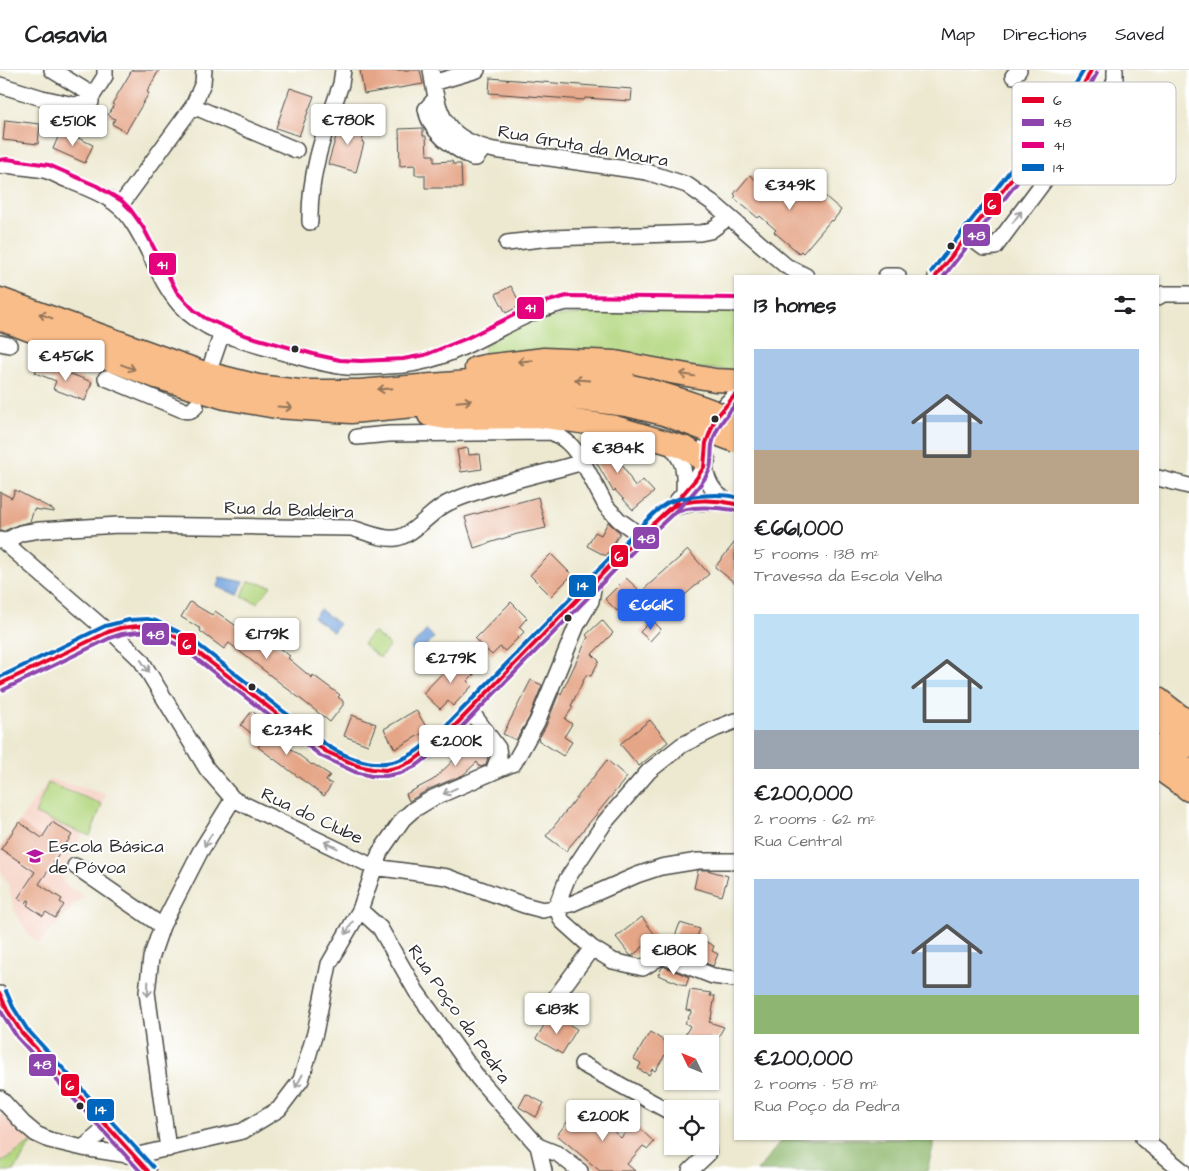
<!DOCTYPE html>
<meta charset="utf-8">
<style>
body{margin:0;font-family:"Architects Daughter",sans-serif;background:#f2f2f2;color:#202124;height:100vh;display:flex;flex-direction:column;font-size:19px;white-space:nowrap}
*{box-sizing:border-box;margin:0}
p{font-size:16px;color:#757577}
.icon{flex:none;width:28px;height:28px;fill:none;stroke:currentColor;stroke-width:2;stroke-linecap:round;stroke-linejoin:round}
.map{position:relative;flex:1;overflow:hidden}
.panel{position:absolute;left:734px;top:205px;width:425px;height:865px;display:flex;flex-direction:column;background:#fff;border-radius:0px;box-shadow:0 1px 4px #0004}
.panel>*{flex:none}
.needle{width:32px;rotate:313deg}
.tools{position:absolute;left:664px;top:965px;display:grid;gap:10px}
.tools a{display:grid;place-items:center;width:55px;height:55px;border-radius:0px;background:#fff;box-shadow:0 1px 4px #0004;font-size:25px}
.price{position:absolute;translate:-50% -42px;padding:0 11px;border-radius:5px;background:#fff;color:#222;font-size:16px;line-height:32px;filter:drop-shadow(0 1px 2px #0008)}
.price::after{content:'';position:absolute;left:50%;top:30px;width:15px;height:11px;margin-left:-8px;background:inherit;clip-path:polygon(0 0,100% 0,50% 100%)}
.price.active{background:#2563eb;color:#fff}
ul{padding:0;list-style:none}
li{display:grid;align-content:center;gap:10px;height:265px;padding:0 20px}
li span{display:grid;place-items:center;height:155px;border-radius:0px;color:#555}
li>.icon{margin-inline-start:auto}
span .icon{width:90px;height:90px;fill:#fffc;stroke-width:1}
li b{font-size:21px}
h2{display:flex;justify-content:space-between;align-items:center;height:60px;padding:0 20px;font-size:21px}
header{display:flex;align-items:center;gap:30px;box-sizing:border-box;height:70px;padding:0 25px;background:#fff;border-bottom:1px solid #e0e0e0}
header strong{font-size:24px}
nav{display:flex;gap:28px;margin-inline-start:auto;font-size:18px}
.map>svg:first-child{display:block}
.built{fill:#f6d2c4}
.green{fill:#b4d780;stroke:#708156}
.forest{fill:#8fb86e;stroke:#5d724c}
.water{fill:#73a3dd;stroke:#4f6784}
.building{fill:#e5a587}
.lines{fill:none;stroke-linecap:round;stroke-linejoin:round}
.minor-casing{stroke:#484844;stroke-width:18}
.highway-casing{stroke:#484844;stroke-width:25}
.minor{stroke:#fff;stroke-width:15}
.highway{stroke:#f9bd89;stroke-width:22}
.highway-bridge-casing{stroke:#484844;stroke-width:25;stroke-linecap:butt}
.highway-bridge{stroke:#f9bd89;stroke-width:22}
.bus-1-casing{stroke:#fff;stroke-width:8}
.bus-2-casing{stroke:#fff;stroke-width:8}
.bus-3-casing{stroke:#fff;stroke-width:8}
.bus-4-casing{stroke:#fff;stroke-width:8}
.bus-1{stroke:#e4002b;stroke-width:4}
.bus-2{stroke:#8e44ad;stroke-width:4}
.bus-3{stroke:#e5007d;stroke-width:4}
.bus-4{stroke:#0065bd;stroke-width:4}
.oneway{stroke:#a0a0a0}
.oneway2{stroke:#92745a}
.bus-dot{fill:#2b2b2b;stroke:#fff;stroke-width:2}
.labels{text-anchor:middle;dominant-baseline:central;stroke-width:4;stroke-linejoin:round;paint-order:stroke}
.street-label{font-size:18px;fill:#2b2b2b;stroke:#fff}
.poi-label{font-size:18px;fill:#2b2b2b;stroke:#fff;text-anchor:start}
.key{fill:#fff;stroke:#bfbfbf;stroke-width:1}
.key-label{font-size:14px;fill:#2b2b2b}
.line-badge{stroke:#fff;stroke-width:2}
.badge-label{font-size:14px;text-anchor:middle;font-weight:bold;fill:#fff}
</style>
<header>
<strong>Casavia</strong>
<nav><a>Map</a><a>Directions</a><a>Saved</a></nav>
</header>
<div class="map">
<svg width="1189" height="1101" viewBox="0 0 1189 1101">
<rect width="100%" height="100%" fill="#fff"/>
<filter id="ink" filterUnits="userSpaceOnUse"><feTurbulence type="fractalNoise" baseFrequency=".02" numOctaves="2"/><feDisplacementMap in="SourceGraphic" scale="10" xChannelSelector="R" yChannelSelector="G"/><feConvolveMatrix kernelMatrix="1 2 1 2 8 2 1 2 1" color-interpolation-filters="sRGB"/></filter>
<filter id="wash" filterUnits="userSpaceOnUse"><feTurbulence type="fractalNoise" baseFrequency=".0096" numOctaves="4" result="noise"/><feDisplacementMap in="SourceGraphic" scale="20" xChannelSelector="R" yChannelSelector="G"/><feGaussianBlur stdDeviation="1.12" result="paint"/><feColorMatrix in="noise" values="0 0 0 0 0 0 0 0 0 0 0 0 0 0 0 0 0 1.4 0 .05"/><feComposite in="paint" operator="in"/></filter>
<g filter="url(#wash)">
<rect width="100%" height="100%" fill="#ede9d1"/>
<path class="built" d="M50,709L106,724L90,766L83,763L63,798L62,804L64,814L83,826L39,873L28,864L14,840L9,816L0,799V778Z
M0,1042L17,1061L31,1071L0,1092Z"/>
<path class="green" d="M585,239L615,241L735,239V300L484,288V275L512,259L547,244L552,247L581,244Z
M248,511L271,516L257,533L242,527Z
M373,562L390,575L380,588L363,574Z
M48,713L102,734L90,766L35,744Z
M32,1072L14,1101H0V1093Z"/>
<path class="forest" d="M783,1069H935L927,1101H757Z"/>
<path class="water" d="M220,507L243,512L238,525L217,517Z
M320,539L339,554L333,562L313,547Z
M427,560L434,568L417,585L410,578Z"/>
<g id="blocks">
<path class="building" d="M132,0H159L147,22L149,23L126,62L112,54L115,49L108,45L114,35L112,34Z
M360,0H420L423,14L364,24Z
M490,8L632,19L631,31L585,28L584,30L489,23Z
M290,18L314,26L299,66L276,58Z
M341,49L366,56L362,72L364,73L356,102L328,94Z
M5,50L40,54L38,74L3,70Z
M423,58V66H426L427,85H434V92L452,91L453,94H461L462,118H425V105H415V95L400,96L399,59Z
M61,60L93,75L85,93L53,79Z
M750,105L783,133L803,107L841,140L833,151L831,150L803,183L801,181L799,183L774,162L776,160L760,146L758,148L734,128L736,126L734,124Z
M511,216L521,235L506,243L496,224Z
M39,292L92,312L85,331L53,319L56,311L35,303Z
M600,368L608,369L635,417L643,410L654,422L633,440L615,420L613,421L587,376Z
M468,378L469,385L480,384L482,399L461,402L457,380Z
M15,420L54,440V442L34,439L30,452L17,455L4,461H0V422L12,428Z
M538,427L546,458L517,464L474,478L465,447Z
M608,452L620,463L606,486L587,476L595,462L601,465Z
M735,472V513L715,497Z
M688,480L709,504L663,544L643,520Z
M551,484L572,505L551,526L530,505Z
M626,508L638,519L617,541L605,529Z
M190,532L212,545L215,541L252,567L255,563L262,569L264,567L290,586L288,588L312,608L313,605L340,625L338,627L343,631V635L330,652L229,573L224,579L200,561L201,559L181,547Z
M511,532L527,548L519,557L524,562L505,581L500,577L492,585L475,569Z
M602,550L613,563L592,584L599,591L591,606L586,605L571,636L573,637L565,649L572,654L564,667L572,672L563,686L538,670L546,656L559,623L561,624L588,567L586,565Z
M652,550L661,559L650,571L640,562Z
M459,586L475,603L467,611L472,616L453,636L448,631L440,639L423,623Z
M531,610L542,615L529,648L516,670L503,664Z
M416,640L428,660L395,679L384,659Z
M252,641L266,652L262,657L312,695L313,694L330,705L326,711L332,714L324,726L258,677L262,672L241,655Z
M352,645L376,654L368,675L344,666Z
M650,650L668,672L639,696L620,674Z
M475,669L484,680L487,679L489,682L486,695L480,697L477,692L463,705L429,719L409,731L406,724L433,710L459,685L458,683Z
M607,690L627,707L566,781L546,766Z
M19,752L42,768L52,752L72,765L39,814L62,829L60,832L64,835L55,848L46,842L43,846L27,835L30,831L28,830L26,833L18,828L35,802L1,779Z
M698,800H707L728,806L722,826L694,818Z
M642,847L656,866L632,886L630,885L616,867Z
M680,853L700,859L697,867L714,876L712,881L718,884L713,896L670,879Z
M663,896L689,907L686,916L658,905Z
M690,920L711,923L710,926H715L711,948L709,952L724,957L717,969L712,966L707,974H680L690,956L685,953L692,941L686,940Z
M554,946L577,959L562,984L536,969L546,952L551,951Z
M650,962L672,976V990L665,985L655,1001L652,999L649,1005L638,999L641,993L634,989Z
M526,1024L544,1033L536,1047L519,1037Z
M580,1036L602,1054L603,1052L621,1068L634,1053L654,1072L648,1079L643,1076L627,1094L635,1101H600L557,1065Z"/>
</g>
</g>
<g filter="url(#ink)">
<use href="#blocks" fill-opacity="0" stroke="#484844" stroke-width="1"/>
<g class="lines">
<g class="minor-casing">
<path id="minor" d="M431,0C438,45 444,69 494,80L647,102L687,115L713,133L786,196L806,206
M1013,6L1019,0
M433,13L477,0
M0,15L42,28L74,35L91,32V24L52,0
M91,28L105,6V0
M435,29L426,39C430,63 454,78 473,88H476L484,78
M193,36L296,80
M0,96L6,95C19,97 32,98 44,100C52,102 60,107 68,110C91,120 117,128 131,150C150,177 158,210 180,235C206,264 248,272 285,283C305,288 325,295 347,297C365,298 386,296 404,295C466,288 510,243 568,232L735,234
M120,136L193,36L203,13L204,0
M310,152C309,101 325,61 341,14L343,0
M968,166L984,178L995,177L1110,23L1115,10V0
M507,173L550,168L700,163L710,161L729,147
M886,206H898
M936,206L1072,32L1086,11L1091,0
M1158,227L1163,224H1189
M0,273L9,275
M212,292L222,263
M106,308L183,340C189,342 192,341 196,336
M735,325C728,332 720,339 715,349C700,377 697,422 735,434
M357,367L389,364L551,362C567,369 574,378 583,392
M668,373C684,391 685,398 684,422
M1158,408L1189,416
M671,438L694,433L729,432
M0,470L4,472L108,562
M4,472L21,463L40,460L118,455L351,458C364,461 382,470 396,468C415,465 432,439 450,432C492,414 539,405 583,392L606,436L619,450L640,465
M111,561L141,590L207,699L233,729L374,797L447,807L524,835L543,840L571,834L637,805L661,797L698,791H735
M0,614L108,562C143,551 151,552 183,571L325,681C373,708 400,708 442,669L594,512L640,465L671,438L696,409L704,397
M493,702L514,693L537,652L577,555L591,531L594,512
M75,796L162,856
M556,837L567,809L605,752L649,701L682,675L717,658L735,651
M556,837L562,851L592,878L613,891L643,898L662,886L713,906L735,909
M360,840L380,858L416,921L478,1008L538,1076L558,1084L580,1101
M0,924L7,940L22,963L148,1101
M544,943L592,878
M582,994L672,1043
M0,1028L24,1054L36,1064L49,1070L83,1078L134,1086L243,1061L279,1039L301,1010L315,963L329,894L360,840L380,782L403,749L413,740L433,728L493,702L499,686L498,678L470,640
M1143,1069L1183,1101
M538,1076L544,1101
M83,1078L107,1057
M168,1079L147,922L151,888L162,856L200,782L233,729
M690,1101L707,1085L708,1081L707,1076"/>
</g>
<g class="highway-casing">
<path id="highway" d="M0,229L202,302L258,316L299,321H359L505,309L582,310L631,316
M0,249L156,307L225,328L276,337L351,342L508,327L569,328L627,335
M476,298L485,296L544,289L615,292L715,310L735,311
M429,345L446,348L546,347L615,357L686,378L704,390
M1158,629L1189,653
M1158,652L1189,676
M1158,677L1189,701
M1158,698L1189,720"/>
</g>
<use href="#minor" class="minor"/>
<use href="#highway" class="highway"/>
<g class="highway-bridge-casing">
<path id="highway-bridge" d="M631,316C667,324 701,336 735,350
M627,335L664,344L735,371"/>
</g>
<use href="#highway-bridge" class="highway-bridge"/>
<g class="bus-1-casing">
<path id="bus-1" d="M936,206L1072,32L1086,11L1091,0
M657,450C662,446 666,440 672,437C690,428 717,430 735,434
M0,614L108,562L120,558L147,555L163,560L183,571L325,681L358,696L372,699L386,700L399,697L413,691L442,669L640,465L671,438L696,409L704,397L706,373L715,349L735,325
M0,924L7,940L22,963L148,1101"/>
</g>
<g class="bus-2-casing">
<path id="bus-2" d="M944,206L1077,36L1091,14L1097,3
M661,455C665,451 669,447 673,444C687,435 718,437 734,440
M3,620L110,568L122,564L146,561L160,566L180,576L321,686L355,702L371,706H386L401,703L416,696L446,673L644,470C661,455 704,418 710,398C712,391 711,382 712,375C715,359 725,347 735,335
M0,940L17,967L140,1101"/>
</g>
<g class="bus-3-casing">
<path id="bus-3" d="M0,90L7,89L49,95L97,116L122,131L130,139L143,157L177,222L194,240L205,248L244,265L317,285L340,290L361,291L403,289L425,285L465,269L524,240L545,232L567,226L735,228"/>
</g>
<g class="bus-4-casing">
<path id="bus-4" d="M931,202L1067,28L1084,0
M0,607L105,556L129,550L147,549L156,551L187,566C219,591 251,616 283,641C298,652 312,665 328,676C344,686 366,695 385,693C406,692 423,677 438,664L636,461C644,453 658,437 669,432C683,426 720,423 735,427
M6,921L13,937L27,959L153,1097"/>
</g>
<use href="#bus-1" class="bus-1"/>
<use href="#bus-2" class="bus-2"/>
<use href="#bus-3" class="bus-3"/>
<use href="#bus-4" class="bus-4"/>
</g>
<defs><path id="oneway-shaft" d="M-6 0H5M1.5-3L5.5 0L1.5 3" fill="none" stroke-width="1.6" stroke-linecap="round" stroke-linejoin="round" transform="scale(1.25)"/></defs>
<g class="oneway">
<use href="#oneway-shaft" transform="translate(1017 147) rotate(-53)"/>
<use href="#oneway-shaft" transform="translate(145 596) rotate(55)"/>
<use href="#oneway-shaft" transform="translate(450 721) rotate(156)"/>
<use href="#oneway-shaft" transform="translate(208 770) rotate(121)"/>
<use href="#oneway-shaft" transform="translate(331 775) rotate(-154)"/>
<use href="#oneway-shaft" transform="translate(349 858) rotate(120)"/>
<use href="#oneway-shaft" transform="translate(148 919) rotate(92)"/>
<use href="#oneway-shaft" transform="translate(299 1011) rotate(119)"/>
</g>
<g class="oneway2">
<use href="#oneway-shaft" transform="translate(46 246) rotate(-160)"/>
<use href="#oneway-shaft" transform="translate(525 291) rotate(174)"/>
<use href="#oneway-shaft" transform="translate(128 297) rotate(20)"/>
<use href="#oneway-shaft" transform="translate(687 305) rotate(-171)"/>
<use href="#oneway-shaft" transform="translate(582 310) rotate(-176)"/>
<use href="#oneway-shaft" transform="translate(385 319) rotate(175)"/>
<use href="#oneway-shaft" transform="translate(464 331) rotate(-5)"/>
<use href="#oneway-shaft" transform="translate(285 337) rotate(4)"/>
</g>
</g>
<defs>
<g id="school-bare" transform="scale(1.35)"><path d="M0-5L7-2L0 1L-7-2ZM-4 1L0 2.5L4 1V4Q0 6-4 4Z" fill="#b5179e" stroke="#fff" stroke-width="2.5" paint-order="stroke"/></g>
</defs>
<g fill-rule="evenodd">
<use href="#school-bare" x="35" y="786"/>
</g>
<g class="bus-dot">
<circle cx="951" cy="176" r="4.5"/>
<circle cx="295" cy="279" r="4.5"/>
<circle cx="715" cy="349" r="4.5"/>
<circle cx="568" cy="548" r="4.5"/>
<circle cx="252" cy="617" r="4.5"/>
<circle cx="80" cy="1036" r="4.5"/>
</g>
<g class="labels">
<g class="street-label">
<text transform="translate(583 76) rotate(10)">Rua Gruta da Moura</text>
<text transform="translate(289 440) rotate(2)">Rua da Baldeira</text>
<text transform="translate(312 746) rotate(25)">Rua do Clube</text>
<text transform="translate(459 944) rotate(55)">Rua Poço da Pedra</text>
</g>
<g class="poi-label">
<text x="49" y="776">Escola Básica<tspan x="49" dy="21">de Póvoa</tspan></text>
</g>
</g>
<rect x="1012" y="12" width="164" height="103" rx="8" class="key"/>
<rect x="1022" y="27" width="22" height="6" fill="#e4002b"/>
<rect x="1022" y="49" width="22" height="7" fill="#8e44ad"/>
<rect x="1022" y="72" width="22" height="6" fill="#e5007d"/>
<rect x="1022" y="94" width="22" height="7" fill="#0065bd"/>
<g class="key-label">
<text x="1053" y="35">6</text>
<text x="1053" y="57">48</text>
<text x="1053" y="80">41</text>
<text x="1053" y="102">14</text>
</g>
<g class="line-badge">
<rect x="983" y="122" width="19" height="24" rx="5" fill="#e4002b"/>
<rect x="962" y="153" width="29" height="24" rx="5" fill="#8e44ad"/>
<rect x="148" y="182" width="29" height="24" rx="5" fill="#e5007d"/>
<rect x="516" y="226" width="29" height="24" rx="5" fill="#e5007d"/>
<rect x="632" y="456" width="28" height="24" rx="5" fill="#8e44ad"/>
<rect x="610" y="474" width="19" height="24" rx="5" fill="#e4002b"/>
<rect x="568" y="504" width="29" height="24" rx="5" fill="#0065bd"/>
<rect x="141" y="552" width="29" height="24" rx="5" fill="#8e44ad"/>
<rect x="177" y="562" width="20" height="24" rx="5" fill="#e4002b"/>
<rect x="28" y="983" width="29" height="24" rx="5" fill="#8e44ad"/>
<rect x="60" y="1003" width="20" height="24" rx="5" fill="#e4002b"/>
<rect x="86" y="1028" width="29" height="24" rx="5" fill="#0065bd"/>
</g>
<g class="badge-label">
<text x="992" y="139">6</text>
<text x="976" y="170">48</text>
<text x="162" y="199">41</text>
<text x="530" y="242">41</text>
<text x="646" y="473">48</text>
<text x="619" y="491">6</text>
<text x="583" y="520">14</text>
<text x="155" y="569">48</text>
<text x="187" y="579">6</text>
<text x="42" y="999">48</text>
<text x="70" y="1020">6</text>
<text x="101" y="1044">14</text>
</g>
</svg>
<div class="tools">
<a><svg class="needle" viewBox="-14 -14 28 28"><path d="M0-13l5 13h-10z" fill="#e53935"/><path d="M0 13l5-13h-10z" fill="#757577"/></svg></a>
<a><svg class="icon" aria-label="locate" viewBox="0 0 24 24"><circle cx="12" cy="12" r="6"/><path d="M12 2v4M12 18v4M2 12h4M18 12h4"/></svg></a>
</div>
<b class="price" style="left:348px;top:76px">€780K</b>
<b class="price" style="left:73px;top:77px">€510K</b>
<b class="price" style="left:790px;top:141px">€349K</b>
<b class="price" style="left:66px;top:312px">€456K</b>
<b class="price" style="left:618px;top:404px">€384K</b>
<b class="price active" style="left:651px;top:561px">€661K</b>
<b class="price" style="left:267px;top:590px">€179K</b>
<b class="price" style="left:451px;top:614px">€279K</b>
<b class="price" style="left:287px;top:686px">€234K</b>
<b class="price" style="left:456px;top:697px">€200K</b>
<b class="price" style="left:674px;top:906px">€180K</b>
<b class="price" style="left:557px;top:965px">€183K</b>
<b class="price" style="left:603px;top:1072px">€200K</b>
<section class="panel">
<h2>13 homes<svg class="icon" aria-label="filters" viewBox="0 0 24 24"><path d="M4 7h16M4 17h16"/><circle cx="9" cy="7" r="2"/><circle cx="15" cy="17" r="2"/></svg></h2>
<ul>
<li><span style="background:linear-gradient(#a9c7e8 65%,#b9a48a 0)"><svg class="icon" aria-label="home" viewBox="0 0 24 24"><path d="M3 11l9-7 9 7M6 9v11h12V9"/></svg></span><div><b>€661,000</b><p>5 rooms · 138 m²</p><p>Travessa da Escola Velha</p></div></li>
<li><span style="background:linear-gradient(#bfe0f5 75%,#9aa5b1 0)"><svg class="icon" aria-label="home" viewBox="0 0 24 24"><path d="M3 11l9-7 9 7M6 9v11h12V9"/></svg></span><div><b>€200,000</b><p>2 rooms · 62 m²</p><p>Rua Central</p></div></li>
<li><span style="background:linear-gradient(#a9c7e8 75%,#8fb573 0)"><svg class="icon" aria-label="home" viewBox="0 0 24 24"><path d="M3 11l9-7 9 7M6 9v11h12V9"/></svg></span><div><b>€200,000</b><p>2 rooms · 58 m²</p><p>Rua Poço da Pedra</p></div></li>
</ul>
</section>
</div>
